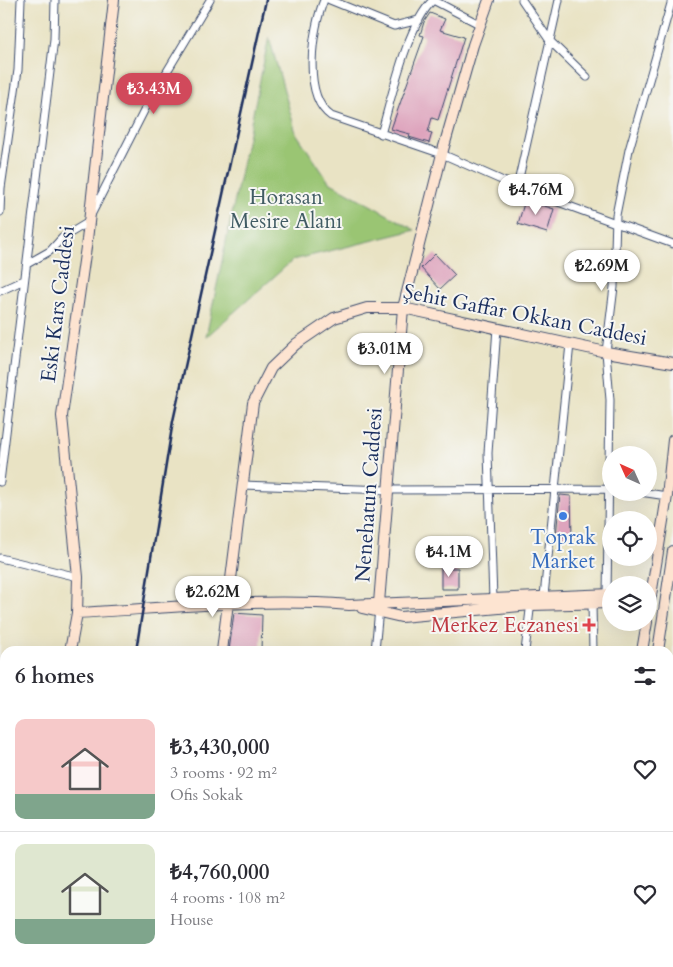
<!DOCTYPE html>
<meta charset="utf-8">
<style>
body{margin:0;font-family:Cardo,serif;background:#f2f2f3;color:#2b2b33;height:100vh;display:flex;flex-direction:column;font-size:19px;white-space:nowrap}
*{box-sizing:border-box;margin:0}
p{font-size:16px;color:#7c7c81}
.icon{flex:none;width:28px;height:28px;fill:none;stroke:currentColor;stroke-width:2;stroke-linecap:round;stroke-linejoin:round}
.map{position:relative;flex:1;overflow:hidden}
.side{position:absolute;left:0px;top:646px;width:674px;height:321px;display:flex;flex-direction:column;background:#fff;border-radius:15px 15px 0 0;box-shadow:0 5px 20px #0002}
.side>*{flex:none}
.needle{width:32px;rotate:315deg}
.controls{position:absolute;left:602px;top:446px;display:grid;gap:10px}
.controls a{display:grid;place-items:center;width:55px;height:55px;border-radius:50%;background:#fff;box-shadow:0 5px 20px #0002;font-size:25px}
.price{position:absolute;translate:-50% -42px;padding:0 11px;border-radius:18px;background:#fff;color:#222;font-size:16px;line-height:32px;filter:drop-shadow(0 1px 2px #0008)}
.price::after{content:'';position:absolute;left:50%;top:30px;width:15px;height:11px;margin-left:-8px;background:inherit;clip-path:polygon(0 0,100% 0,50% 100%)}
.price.on{background:#d1495b;color:#fff}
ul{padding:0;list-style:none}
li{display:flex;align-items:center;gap:15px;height:125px;padding:0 15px}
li+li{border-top:1px solid #e1e1e2}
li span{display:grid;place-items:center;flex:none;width:140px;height:100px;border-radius:10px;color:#555}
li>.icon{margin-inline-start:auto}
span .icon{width:60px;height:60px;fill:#fffc;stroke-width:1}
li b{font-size:21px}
h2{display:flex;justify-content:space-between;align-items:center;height:60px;padding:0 15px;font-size:21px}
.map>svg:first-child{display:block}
.green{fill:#9ac573;stroke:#5a7a68}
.building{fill:#dea4bd}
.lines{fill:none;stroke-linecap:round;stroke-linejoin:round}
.lane-casing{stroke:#3a4a6d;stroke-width:5}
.street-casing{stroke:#3a4a6d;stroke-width:9}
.secondary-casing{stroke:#3a4a6d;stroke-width:12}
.lane{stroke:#fff;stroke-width:3}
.street{stroke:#fff;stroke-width:7}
.secondary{stroke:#fde4d1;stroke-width:10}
.rail{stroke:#1b2f5e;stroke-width:2.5}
.shop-dot{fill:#3f7fe0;stroke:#f6f6f2;stroke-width:2}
.health-dot{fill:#e0444e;stroke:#f6f6f2;stroke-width:2}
.labels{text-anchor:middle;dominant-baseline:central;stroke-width:4;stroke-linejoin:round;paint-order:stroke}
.park-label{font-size:21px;fill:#415c64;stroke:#f6f6f2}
.street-label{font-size:21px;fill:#1b2f5e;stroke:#f6f6f2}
.shop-label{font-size:21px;fill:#366cbe;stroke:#f6f6f2}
.health-label{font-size:21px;fill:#be3a42;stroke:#f6f6f2;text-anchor:end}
</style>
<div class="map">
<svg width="673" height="967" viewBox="0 0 673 967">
<rect width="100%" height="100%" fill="#f6f6f2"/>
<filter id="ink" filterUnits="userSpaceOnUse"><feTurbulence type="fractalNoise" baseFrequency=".02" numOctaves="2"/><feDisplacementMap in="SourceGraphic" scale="10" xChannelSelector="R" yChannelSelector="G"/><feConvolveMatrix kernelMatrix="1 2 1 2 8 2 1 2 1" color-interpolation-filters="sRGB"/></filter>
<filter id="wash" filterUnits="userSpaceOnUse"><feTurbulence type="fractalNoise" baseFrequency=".0096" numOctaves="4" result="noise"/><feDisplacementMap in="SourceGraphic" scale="20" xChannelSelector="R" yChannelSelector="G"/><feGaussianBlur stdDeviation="1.12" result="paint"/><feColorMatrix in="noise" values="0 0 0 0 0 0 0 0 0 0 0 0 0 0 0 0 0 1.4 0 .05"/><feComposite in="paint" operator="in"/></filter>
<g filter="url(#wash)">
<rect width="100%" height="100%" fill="#e9e3c4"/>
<path class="green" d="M269,37L296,133L329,182L415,230L293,260L206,337Z"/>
<g id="blocks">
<path class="building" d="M430,13L445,19L440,30L464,37L438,120L432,118L428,132L432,133L429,143L409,137L410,134L391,129L424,36L420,35L424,22Z
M525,200L554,209L547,233L518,224Z
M435,254L455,275L440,289L421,268Z
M560,495L571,496L572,537L556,536Z
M441,568H458V589H441Z
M234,613L262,615L261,651H229Z"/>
</g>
</g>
<g filter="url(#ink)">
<use href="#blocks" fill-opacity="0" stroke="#3a4a6d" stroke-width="1"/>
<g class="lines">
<g class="lane-casing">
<path id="lane" d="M669,753L673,755"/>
</g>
<g class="street-casing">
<path id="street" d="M324,0C312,29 302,96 331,116L442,154L517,187L673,244
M330,0L394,26L419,20
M522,0L550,41L587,77
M381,134C392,97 406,27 433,0L479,24
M517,187L559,0
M0,212L1,188L18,70L21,0
M27,264L50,251L62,238L87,223L148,103L210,0
M0,291L24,280
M0,482L54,39L55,0
M243,485L388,490L611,489
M640,492L667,496
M0,558L78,577
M607,594L610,400L606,352L614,287L616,215L629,150L672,0
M544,596L570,344
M493,599L488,453L497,328
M592,603L593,651
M375,651L379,609
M525,651L531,602
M669,785H673
M0,905L5,906
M669,928L673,929
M412,967L413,962
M511,967V962"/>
</g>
<g class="secondary-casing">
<path id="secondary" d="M379,603L403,308L443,150L473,45L489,0
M362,608L401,617L531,605L611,603
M649,608L667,496L673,440
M77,613C167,608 259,598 349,605L611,594
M70,651L77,613L78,577L62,416L87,240L114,0
M222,651L253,403L271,368L296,344L334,318L367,308H403L606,352L673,363
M642,651L647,622
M658,651L673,551
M17,967L18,962
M183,967V962
M584,967L585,962
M605,967L606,962"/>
</g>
<use href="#lane" class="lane"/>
<use href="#street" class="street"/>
<use href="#secondary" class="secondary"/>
<path class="rail" d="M136,651L173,421L266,0
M97,967V962"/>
</g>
</g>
<circle class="shop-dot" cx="563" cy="516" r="5"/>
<path class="health-dot" d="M586.5 617.5h5v5h5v5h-5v5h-5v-5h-5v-5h5z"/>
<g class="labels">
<g class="park-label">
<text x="286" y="197">Horasan<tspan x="286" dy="24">Mesire Alanı</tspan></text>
</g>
<g class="street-label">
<text transform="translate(58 304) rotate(-83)">Eski Kars Caddesi</text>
<text transform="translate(525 315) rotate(11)">Şehit Gaffar Okkan Caddesi</text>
<text transform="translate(369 495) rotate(-86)">Nenehatun Caddesi</text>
</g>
<g class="shop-label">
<text x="563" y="537">Toprak<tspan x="563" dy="24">Market</tspan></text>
</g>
<g class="health-label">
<text x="579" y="625">Merkez Eczanesi</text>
</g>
</g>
</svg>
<div class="controls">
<a><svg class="needle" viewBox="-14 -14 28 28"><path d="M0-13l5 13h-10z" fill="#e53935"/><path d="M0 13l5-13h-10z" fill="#7c7c81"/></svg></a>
<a><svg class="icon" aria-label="locate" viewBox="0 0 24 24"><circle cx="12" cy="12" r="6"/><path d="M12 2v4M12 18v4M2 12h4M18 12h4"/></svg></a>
<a><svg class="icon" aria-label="layers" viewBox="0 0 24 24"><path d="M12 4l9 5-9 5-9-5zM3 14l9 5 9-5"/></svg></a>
</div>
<b class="price on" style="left:154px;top:115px">₺3.43M</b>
<b class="price" style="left:536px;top:216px">₺4.76M</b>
<b class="price" style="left:602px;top:292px">₺2.69M</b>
<b class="price" style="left:385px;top:375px">₺3.01M</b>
<b class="price" style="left:449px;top:578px">₺4.1M</b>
<b class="price" style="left:213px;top:618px">₺2.62M</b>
<section class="side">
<h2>6 homes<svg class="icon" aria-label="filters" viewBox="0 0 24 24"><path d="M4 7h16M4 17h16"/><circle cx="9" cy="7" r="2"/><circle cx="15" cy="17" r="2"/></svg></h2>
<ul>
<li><span style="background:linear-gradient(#f6c9c9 75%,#7fa58c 0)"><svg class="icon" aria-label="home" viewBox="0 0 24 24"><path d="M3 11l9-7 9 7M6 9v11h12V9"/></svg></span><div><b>₺3,430,000</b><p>3 rooms · 92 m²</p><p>Ofis Sokak</p></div><svg class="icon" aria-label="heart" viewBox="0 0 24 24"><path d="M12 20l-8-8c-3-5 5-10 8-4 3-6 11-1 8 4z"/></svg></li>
<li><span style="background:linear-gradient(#dfe7d0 75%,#7fa58c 0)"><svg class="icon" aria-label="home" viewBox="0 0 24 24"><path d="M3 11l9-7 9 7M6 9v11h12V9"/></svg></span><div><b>₺4,760,000</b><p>4 rooms · 108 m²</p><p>House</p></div><svg class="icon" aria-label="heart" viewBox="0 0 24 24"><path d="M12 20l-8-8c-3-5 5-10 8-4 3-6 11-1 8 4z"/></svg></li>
</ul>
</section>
</div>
